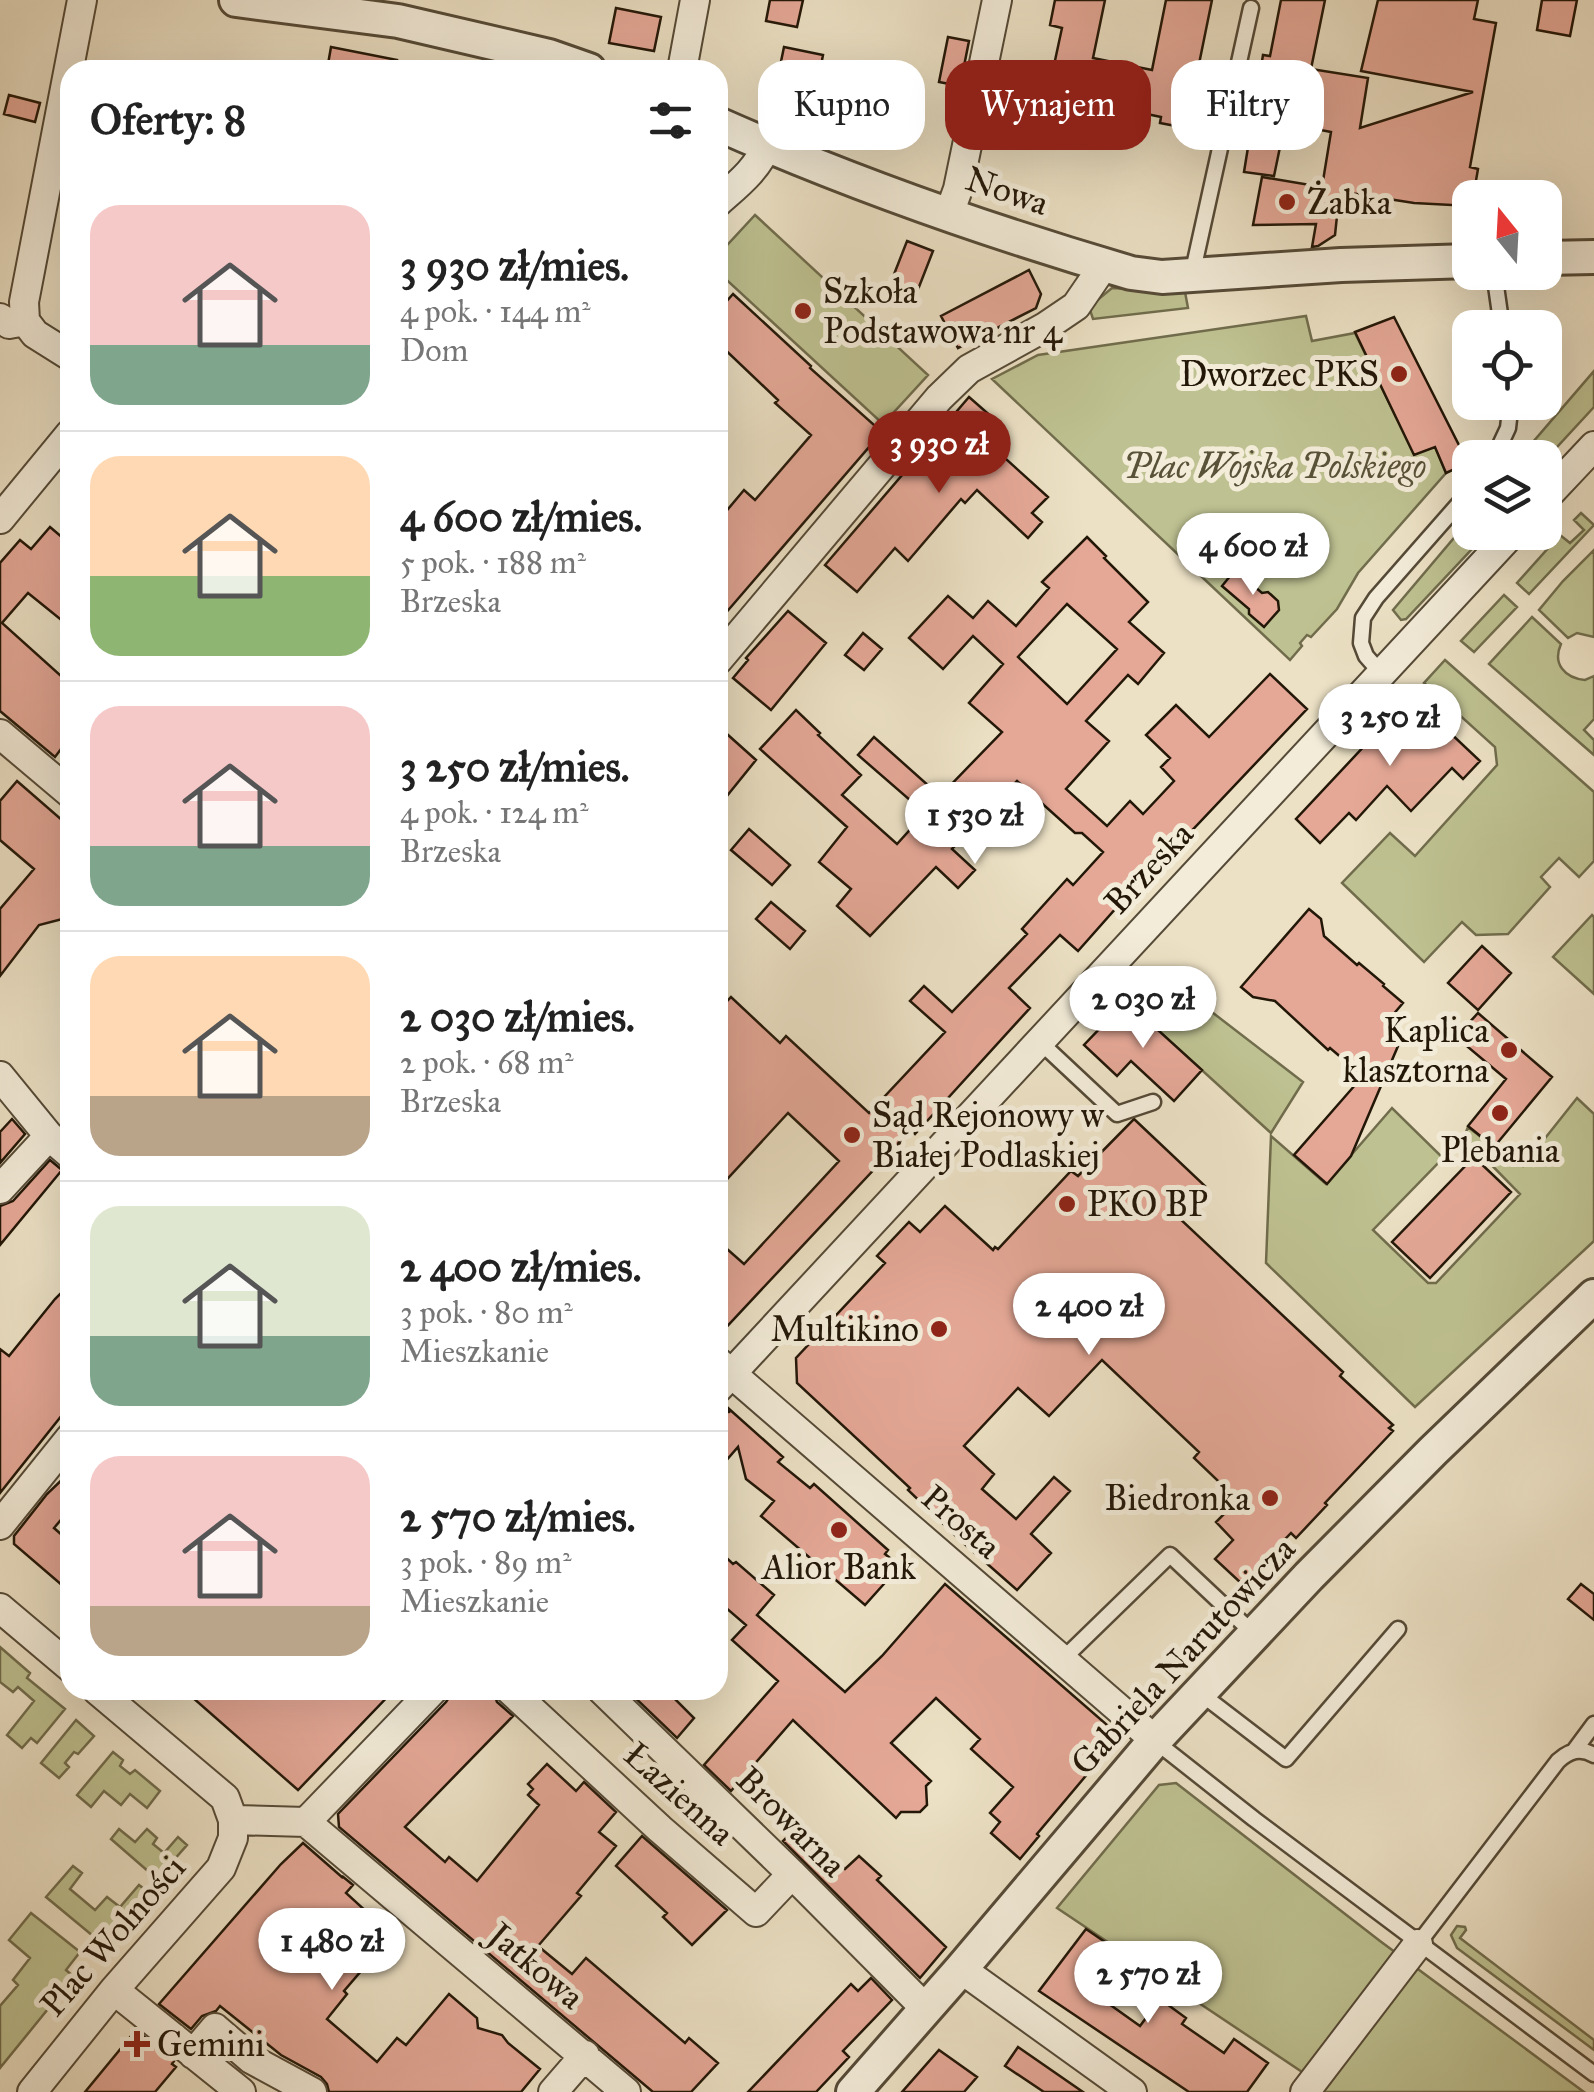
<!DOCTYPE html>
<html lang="pl">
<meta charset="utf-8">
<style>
body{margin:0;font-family:"IM FELL Great Primer",serif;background:#f2f2f2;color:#222;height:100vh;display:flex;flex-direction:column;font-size:38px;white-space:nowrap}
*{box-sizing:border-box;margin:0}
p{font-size:32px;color:#767676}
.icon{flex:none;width:55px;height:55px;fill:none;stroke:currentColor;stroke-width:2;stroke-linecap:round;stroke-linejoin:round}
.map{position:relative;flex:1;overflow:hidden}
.details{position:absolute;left:60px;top:60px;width:668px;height:1640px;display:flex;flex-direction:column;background:#fff;border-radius:30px;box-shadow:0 10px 40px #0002}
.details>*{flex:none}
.top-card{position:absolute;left:758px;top:60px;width:685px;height:90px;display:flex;gap:20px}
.needle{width:65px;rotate:342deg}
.fabs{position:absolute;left:1452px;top:180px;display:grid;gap:20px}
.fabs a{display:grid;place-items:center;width:110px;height:110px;border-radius:20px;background:#fff;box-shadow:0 10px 40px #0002;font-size:50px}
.price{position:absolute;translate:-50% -85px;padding:0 22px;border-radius:35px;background:#fff;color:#222;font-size:32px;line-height:65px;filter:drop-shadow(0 2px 5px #0008)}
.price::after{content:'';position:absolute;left:50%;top:60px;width:30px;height:22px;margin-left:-15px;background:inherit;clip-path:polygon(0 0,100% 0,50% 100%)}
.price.current{background:#8f2418;color:#fff}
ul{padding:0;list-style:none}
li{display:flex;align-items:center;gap:30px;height:250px;padding:0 30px}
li+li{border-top:2px solid #e0e0e0}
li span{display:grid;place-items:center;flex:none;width:280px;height:200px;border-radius:30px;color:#555}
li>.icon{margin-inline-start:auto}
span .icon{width:120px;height:120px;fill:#fffc;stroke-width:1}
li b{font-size:42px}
h2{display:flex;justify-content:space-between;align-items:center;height:120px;padding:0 30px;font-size:42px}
.pill{padding:0 35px;border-radius:30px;background:#fff;box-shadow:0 10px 40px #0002;font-size:35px;line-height:90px}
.pill.current{background:#8f2418;color:#fff}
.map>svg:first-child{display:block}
.green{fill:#bec191;stroke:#706c4c;stroke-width:2.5}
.building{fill:#e5a897;stroke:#231708;stroke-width:2.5;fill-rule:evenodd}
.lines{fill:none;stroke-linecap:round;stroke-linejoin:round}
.service-casing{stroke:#554a37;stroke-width:19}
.minor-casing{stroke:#554a37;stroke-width:32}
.tertiary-casing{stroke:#554a37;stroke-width:38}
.service{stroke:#f3ecd9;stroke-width:14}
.minor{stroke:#f3ecd9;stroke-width:28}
.tertiary{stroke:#f3ecd9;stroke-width:32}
.poi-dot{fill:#8f2418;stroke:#f3ecd9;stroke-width:4}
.labels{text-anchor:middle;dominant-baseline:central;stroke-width:10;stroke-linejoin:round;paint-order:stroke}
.street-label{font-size:35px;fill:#231708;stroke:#f3ecd9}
.poi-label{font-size:35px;fill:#231708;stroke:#f3ecd9;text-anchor:start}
.park-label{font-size:35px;font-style:italic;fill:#595238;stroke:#f3ecd9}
</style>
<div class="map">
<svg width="1594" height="2092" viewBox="0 0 1594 2092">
<rect width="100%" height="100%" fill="#ece1c5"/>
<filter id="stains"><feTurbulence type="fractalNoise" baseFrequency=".002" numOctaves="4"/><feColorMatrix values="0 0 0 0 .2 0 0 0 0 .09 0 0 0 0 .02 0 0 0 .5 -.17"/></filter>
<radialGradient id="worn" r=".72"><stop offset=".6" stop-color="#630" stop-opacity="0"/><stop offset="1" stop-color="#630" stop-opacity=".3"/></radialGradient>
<path class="green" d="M755,215L928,375L883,424L718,272V255Z
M1112,288L1185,292L1188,308L1093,319L1089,307Z
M1306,316L1312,341L1355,333L1396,417L1428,430L1446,473L1358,573L1337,609L1311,637L1307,635L1300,643L1302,646L1290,660L992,379L1038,355Z
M1594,371V407L1545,460V458L1520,457Z
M1581,513L1594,525L1529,594L1517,583L1560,535L1570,543L1584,530L1574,520Z
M1470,519V532L1487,533L1406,619L1401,620L1393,610Z
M1594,550V637L1577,633L1568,638L1539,610L1563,581Z
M1504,595L1517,607L1474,652L1461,641Z
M1532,617L1561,644C1552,664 1565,678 1585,680L1594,676V719L1584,730L1594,740V755L1489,664Z
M1445,660L1594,792V861L1579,877L1559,858L1541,877L1550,887L1508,934L1476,935L1462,922L1424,962L1342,883L1390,833L1415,856L1497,765L1495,747L1424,683Z
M1592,915L1594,917V994L1553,957Z
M1161,973L1303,1082L1271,1133L1127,1002L1142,986H1148Z
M1577,1098L1594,1114V1241L1415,1407L1266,1263L1271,1136L1326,1184L1392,1108L1443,1158L1373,1230L1428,1283H1436L1520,1194L1464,1137L1468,1127L1494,1147L1498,1143L1523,1166Z
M0,1647L30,1673L27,1678L65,1709L37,1743L31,1738L22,1748L7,1735L34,1701L18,1687L13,1692L0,1682Z
M76,1720L94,1736L78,1754L74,1752L65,1763L69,1767L59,1778L41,1763Z
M113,1752L123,1760L120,1766L130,1774L135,1770L160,1791L147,1808L130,1794L121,1805L104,1791L91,1807L77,1795Z
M1176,1783L1380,1941L1584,2092H1323L1326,2088L1057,1908L1159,1785Z
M119,1829L135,1842L147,1829L157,1838L153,1844L164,1853L178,1837L187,1845L157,1879L111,1839Z
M73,1866L82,1873L70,1889L95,1910L107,1897L120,1907L139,1885L148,1892L113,1934L102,1925L93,1936L46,1897Z
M31,1913L80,1952L66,1970L74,1977L0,2068V2006L18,1985L13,1980L30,1958L9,1940Z
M1457,1926L1465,1927L1466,1930L1460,1938L1594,2040V2050L1457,1948L1451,1935Z"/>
<path class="building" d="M770,0H803L797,27L766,21Z
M1055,0H1105L1093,58L1152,70L1166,0H1212L1186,128L1160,123L1161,117L1048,93L1062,28L1050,25Z
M1281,0H1325L1311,69L1368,78L1360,128L1473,92L1361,71L1378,0H1478L1474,19L1496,23L1470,167L1478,169L1473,198H1470V206L1414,203L1350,193L1349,198L1339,197L1335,235L1318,246L1312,247L1316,224L1253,225L1262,177L1322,187L1331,132L1285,123L1274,176L1244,172L1263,55L1270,56Z
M1542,0H1577L1570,36L1537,30Z
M616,8L661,17L654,51L609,43Z
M948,37L969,41L960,86L939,82Z
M331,47L397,60L396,70H327Z
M784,47L823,55L818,81L869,91L863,124L811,114V118L771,110Z
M9,95L40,103L35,122L4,114Z
M907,241L933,251L917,292L896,283L897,279L893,277Z
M1029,270L1041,294L1036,308L958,348L941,316Z
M733,294L811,366L810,368L882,432L718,622V521L744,490L755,500L811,435L775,403L778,400L718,343V311Z
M1394,317L1468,463L1446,473L1435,447L1414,455L1355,332Z
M969,397L1001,425L986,441L1048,497L1032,513L1042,522L1028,538L977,490L965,503L961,499L908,561L895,548L857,592L825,565Z
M50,527L70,544V627L28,593L2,623L70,684V737L55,757L0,711V563L20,540L31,549Z
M1087,537L1106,556L1104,558L1148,602L1129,622L1164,653L1138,684L1128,675L1086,721L1109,741L1066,789L1107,826L1130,801L1143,814L1174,781L1161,767L1170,758L1146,735L1176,705L1209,737L1270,674L1307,709L1163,861L1159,858L1131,888L1132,890L1078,951L1060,935L1009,988L1030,1008L928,1120L915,1134L911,1130L718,1336V1241L744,1264L839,1161L788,1113L718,1189V1011L731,997L780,1043L786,1036L869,1113L945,1032L910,1001L924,986L952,1012L1027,934L1022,929L1067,879L1073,885L1103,852L1082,833H1075L1017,781L952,849L975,870L958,888L936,867L870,936L837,906L851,889L819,862L847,827L760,749L796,710L820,733L818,735L861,775L842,795L897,844L925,813L858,755L874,737L940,796L1002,732L969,703L1003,664L973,636L943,669L909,638L948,596L973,618L988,601L1016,626L1049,588L1042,582ZM1067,604L1117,649L1067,704L1018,657Z
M1235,570L1262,593L1268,592L1278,601L1279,610L1264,627L1249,614V609L1222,586Z
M788,611L826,643L771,710L733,678L748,660L746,658Z
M863,633L882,649L864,670L845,655Z
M1411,696L1480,761L1463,779L1452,768L1411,811L1387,786L1356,820L1349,813L1320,843L1296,819Z
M718,726L756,760L718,807Z
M17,781L70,827V917L39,925L0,976V909L34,869L0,840V801Z
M749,829L790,865L772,885L731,850Z
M771,902L805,931L790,949L756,919Z
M1309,909L1321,919L1324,936L1357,965L1359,963L1384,984L1383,986L1403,1003L1392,1016L1399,1028L1401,1039L1351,1156L1327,1184L1294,1155L1363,1076L1330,1048L1328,1050L1275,1001L1253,997L1241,987Z
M1482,946L1511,973L1478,1010L1448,983Z
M1126,1001L1202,1070L1174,1101L1131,1061L1117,1076L1084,1045Z
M1478,1013L1552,1077L1494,1147L1468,1126L1506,1079L1456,1037Z
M12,1119L25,1134L0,1163V1132Z
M1134,1119L1205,1186L1178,1217L1343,1372L1340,1376L1393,1425L1389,1428L1393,1431L1325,1503L1327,1505L1296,1538L1291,1533L1242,1584L1215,1559L1233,1540L1216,1522L1238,1500L1194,1458L1199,1452L1102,1360L1049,1416L1018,1388L964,1446L994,1474L982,1489L1016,1519L1054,1477L1070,1491L1031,1534L1051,1553L1017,1590L959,1539L908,1490L910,1488L797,1383L796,1358L885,1263L877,1256L909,1222L920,1232L945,1206L993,1250L995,1247L998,1249L1071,1171L1078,1176Z
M1474,1157L1511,1192L1430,1278L1392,1242Z
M50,1160L62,1170L0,1245V1206L13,1201Z
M70,1284V1405L0,1493V1349L9,1356L55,1299Z
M728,1408L783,1457L778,1462L810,1488L814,1484L888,1550L885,1554L900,1566L865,1605L761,1516L774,1501L746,1479L738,1447L718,1470V1413L729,1412Z
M70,1472V1509L54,1528L70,1542V1592L14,1544V1536L47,1494Z
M718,1550L733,1564L736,1562L774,1595L757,1615L845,1692L882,1656L945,1584L1114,1731L1115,1741L1037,1834L1039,1836L1020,1859L991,1833L1000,1822L990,1813L1013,1787L971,1749L980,1739L936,1698L891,1743L931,1781L926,1786L927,1805L920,1812H901L896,1818L793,1720L731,1791L704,1765L778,1681L732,1640L746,1625L718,1601Z
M1581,1584L1594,1594V1620L1568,1599Z
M184,1690H394L298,1790Z
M454,1690H493L497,1702L513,1716L405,1827L445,1862L449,1857L477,1881L539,1805L528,1795L533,1789L528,1784L547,1764L576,1791L584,1782L616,1812L599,1832L616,1846L577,1893L581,1896L538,1946L572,1974L586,1958L685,2043L689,2038L718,2063L691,2092H653L339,1827L338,1814L446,1702Z
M627,1690H666L694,1718L677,1738Z
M800,1824L845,1869L859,1856L881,1876L877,1880L946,1947L920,1978L783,1841Z
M642,1836L727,1910L692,1945L663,1917L667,1913L616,1866Z
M303,1843L343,1878L342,1876L353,1885L346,1893L392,1935L344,1991L347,1994L327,2019L377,2062L397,2038L406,2045L449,1994L477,2018L478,2028L502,2035L508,2043L540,2069L521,2092H329L327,2084L321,2077L281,2055L220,2006L216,2011L202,2016L191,2029L159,2004L281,1864Z
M1086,1929L1124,1955L1095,1994L1140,2026L1160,1999L1186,2018L1182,2024L1224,2053L1234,2039L1268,2063L1247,2092H1189L1039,1991Z
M871,1978L892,2000L843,2051L849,2057L816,2092H748L851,1984L858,1991Z
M136,2030L174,2061L172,2064L176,2067L155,2092H85Z
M1018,2047L1083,2092H1044L1005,2066Z
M939,2050L977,2077L964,2092H902Z"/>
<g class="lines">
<g class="service-casing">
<path id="service" d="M1494,272L1502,328
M1192,275L1251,8
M1494,458L1508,428L1511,402
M1381,673L1366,656L1361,643L1363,618L1376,598L1470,491
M1039,1041L1117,1114L1153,1102
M1063,1659L1170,1555L1254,1634
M1200,1693L1286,1759L1398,1629
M1155,1741L1254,1819L1594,2074
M1574,1751L1594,1724
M1418,1944L1558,1761C1569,1751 1580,1747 1594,1755"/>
</g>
<g class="minor-casing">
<path id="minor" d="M682,70L695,0
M718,202C737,185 757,170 767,145
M949,214L958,189L997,0
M0,318L9,324L25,321L35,334L70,356
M25,321L24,302L82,0
M1545,498L1594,446
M0,519L70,434
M718,660L939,398L969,369L1045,327L1076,306L1104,265
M0,734L70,793
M0,1076L49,1136L70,1154
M0,1189L49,1136
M718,1362L1155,1740
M718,1388L1513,532
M0,1525L70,1438
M0,1608L70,1667
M510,1690L660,1829L756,1912L792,1874
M602,1690L792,1874L926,2009
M233,1820L306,1822
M306,1822L626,2092
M306,1822L433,1690
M961,1969L1132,2092
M114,1990L241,2092
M193,2054L215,2028L251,2059L312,2092
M32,2092L114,1990L221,1868L233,1838V1820L225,1798L97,1690
M553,2092L585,2055
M1305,2092L1418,1944"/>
</g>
<g class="tertiary-casing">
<path id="tertiary" d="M236,0L398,21L549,56L589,70
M718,124C851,183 991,232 1131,273L1162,277L1341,265L1470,261
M1545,258L1594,257
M853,2092L961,1969L1155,1740L1309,1576L1433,1451L1594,1296"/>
</g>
<use href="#service" class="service"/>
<use href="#minor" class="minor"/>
<use href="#tertiary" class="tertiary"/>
</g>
<g class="poi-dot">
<circle cx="1287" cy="202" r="10"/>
<circle cx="803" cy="311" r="10"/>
<circle cx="1399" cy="374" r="10"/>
<circle cx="1509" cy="1050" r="10"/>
<circle cx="1500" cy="1113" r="10"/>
<circle cx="852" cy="1135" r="10"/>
<circle cx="1067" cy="1204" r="10"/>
<circle cx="939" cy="1329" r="10"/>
<circle cx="1270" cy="1498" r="10"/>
<circle cx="839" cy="1530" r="10"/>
<path d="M132 2029h10v10h10v10h-10v10h-10v-10h-10v-10h10z"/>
</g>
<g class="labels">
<g class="street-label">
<text transform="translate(1007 191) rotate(19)">Nowa</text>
<text transform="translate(1149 868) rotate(-47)">Brzeska</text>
<text transform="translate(961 1522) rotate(41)">Prosta</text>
<text transform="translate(1183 1656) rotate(-47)">Gabriela Narutowicza</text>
<text transform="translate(679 1794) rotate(42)">Łazienna</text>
<text transform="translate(791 1822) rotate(45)">Browarna</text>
<text transform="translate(113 1936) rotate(-49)">Plac Wolności</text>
<text transform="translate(536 1966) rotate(40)">Jatkowa</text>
</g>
<g class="poi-label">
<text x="1307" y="202">Żabka</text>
<text x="823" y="291">Szkoła<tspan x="823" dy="40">Podstawowa nr 4</tspan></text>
<text x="1379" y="374" text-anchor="end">Dworzec PKS</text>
<text x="1489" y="1030" text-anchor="end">Kaplica<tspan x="1489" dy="40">klasztorna</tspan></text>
<text x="872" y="1115">Sąd Rejonowy w<tspan x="872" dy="40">Białej Podlaskiej</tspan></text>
<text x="1500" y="1150" text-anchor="middle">Plebania</text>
<text x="1087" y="1204">PKO BP</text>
<text x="919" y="1329" text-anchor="end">Multikino</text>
<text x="1250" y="1498" text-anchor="end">Biedronka</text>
<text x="839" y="1567" text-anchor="middle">Alior Bank</text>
<text x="157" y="2044">Gemini</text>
</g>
<g class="park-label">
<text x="1275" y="466">Plac Wojska Polskiego</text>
</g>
</g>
<rect width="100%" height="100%" filter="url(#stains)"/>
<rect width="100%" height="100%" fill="url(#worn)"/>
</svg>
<div class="fabs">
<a><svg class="needle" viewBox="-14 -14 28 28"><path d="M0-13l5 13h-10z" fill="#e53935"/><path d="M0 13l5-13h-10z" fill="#767676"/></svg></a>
<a><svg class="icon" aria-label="locate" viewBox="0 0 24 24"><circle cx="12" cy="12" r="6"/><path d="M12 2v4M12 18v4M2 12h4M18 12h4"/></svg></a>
<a><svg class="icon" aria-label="layers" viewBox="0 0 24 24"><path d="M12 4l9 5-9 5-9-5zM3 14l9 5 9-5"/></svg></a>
</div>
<b class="price current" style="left:939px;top:496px">3 930 zł</b>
<b class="price" style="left:1253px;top:598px">4 600 zł</b>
<b class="price" style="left:1390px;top:769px">3 250 zł</b>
<b class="price" style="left:975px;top:867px">1 530 zł</b>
<b class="price" style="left:1143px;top:1051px">2 030 zł</b>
<b class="price" style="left:1089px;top:1358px">2 400 zł</b>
<b class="price" style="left:332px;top:1993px">1 480 zł</b>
<b class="price" style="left:1148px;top:2026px">2 570 zł</b>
<div class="top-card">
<a class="pill">Kupno</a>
<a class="pill current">Wynajem</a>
<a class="pill">Filtry</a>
</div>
<section class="details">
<h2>Oferty: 8<svg class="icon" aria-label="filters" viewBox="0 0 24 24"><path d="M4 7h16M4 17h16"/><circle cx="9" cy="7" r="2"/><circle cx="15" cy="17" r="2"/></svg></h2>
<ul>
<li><span style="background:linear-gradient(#f6c9c9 70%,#7fa58c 0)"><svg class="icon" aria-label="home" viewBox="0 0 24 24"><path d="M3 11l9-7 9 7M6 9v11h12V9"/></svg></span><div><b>3 930 zł/mies.</b><p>4 pok. · 144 m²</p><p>Dom</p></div></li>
<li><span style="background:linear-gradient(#ffd9b3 60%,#8fb573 0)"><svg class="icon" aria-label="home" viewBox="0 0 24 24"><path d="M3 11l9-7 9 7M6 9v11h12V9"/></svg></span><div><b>4 600 zł/mies.</b><p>5 pok. · 188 m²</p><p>Brzeska</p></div></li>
<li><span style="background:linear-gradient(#f6c9c9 70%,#7fa58c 0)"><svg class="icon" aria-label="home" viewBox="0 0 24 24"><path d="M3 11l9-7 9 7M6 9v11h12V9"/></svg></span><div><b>3 250 zł/mies.</b><p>4 pok. · 124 m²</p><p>Brzeska</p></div></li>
<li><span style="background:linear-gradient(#ffd9b3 70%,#b9a48a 0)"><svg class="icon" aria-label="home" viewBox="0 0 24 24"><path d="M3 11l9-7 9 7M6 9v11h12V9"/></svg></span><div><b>2 030 zł/mies.</b><p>2 pok. · 68 m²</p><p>Brzeska</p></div></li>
<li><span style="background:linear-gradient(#dfe7d0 65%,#7fa58c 0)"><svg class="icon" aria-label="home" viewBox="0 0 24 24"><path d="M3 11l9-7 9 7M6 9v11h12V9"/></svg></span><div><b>2 400 zł/mies.</b><p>3 pok. · 80 m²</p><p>Mieszkanie</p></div></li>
<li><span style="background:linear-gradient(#f6c9c9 75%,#b9a48a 0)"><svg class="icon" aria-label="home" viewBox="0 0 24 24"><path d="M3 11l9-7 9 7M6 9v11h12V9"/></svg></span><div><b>2 570 zł/mies.</b><p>3 pok. · 89 m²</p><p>Mieszkanie</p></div></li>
</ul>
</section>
</div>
